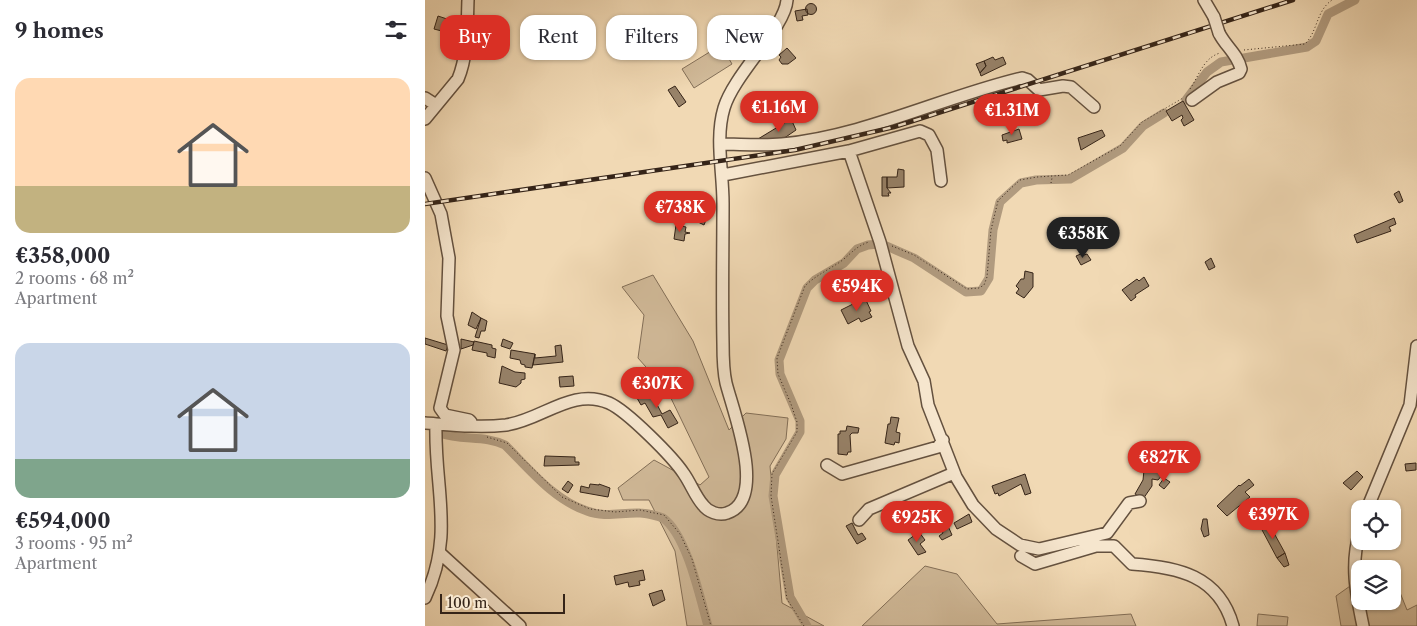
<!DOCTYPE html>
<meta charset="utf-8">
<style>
body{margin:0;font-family:"Libre Caslon Text",serif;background:#f7f7f7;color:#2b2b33;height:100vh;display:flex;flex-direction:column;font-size:19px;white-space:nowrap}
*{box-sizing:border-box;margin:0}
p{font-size:16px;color:#7c7c81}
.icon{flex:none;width:28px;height:28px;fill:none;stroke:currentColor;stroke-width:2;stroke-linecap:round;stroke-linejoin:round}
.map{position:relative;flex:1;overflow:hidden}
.side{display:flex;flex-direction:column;background:#fff;width:425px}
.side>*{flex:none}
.top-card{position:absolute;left:15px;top:15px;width:475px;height:45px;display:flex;gap:10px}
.tools{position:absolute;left:926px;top:500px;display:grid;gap:10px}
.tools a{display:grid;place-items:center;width:50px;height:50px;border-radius:10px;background:#fff;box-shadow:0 1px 4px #0004;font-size:25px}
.scale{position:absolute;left:15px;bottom:12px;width:125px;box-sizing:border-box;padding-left:5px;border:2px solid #352418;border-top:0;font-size:14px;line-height:18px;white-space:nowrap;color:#352418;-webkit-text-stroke:4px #f6e6ce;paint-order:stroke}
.price{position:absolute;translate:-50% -42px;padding:0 11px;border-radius:18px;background:#d93025;color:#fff;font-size:16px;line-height:32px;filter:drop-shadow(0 1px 2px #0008)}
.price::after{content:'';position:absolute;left:50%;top:30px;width:15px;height:11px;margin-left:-8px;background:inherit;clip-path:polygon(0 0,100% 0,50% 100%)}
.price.active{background:#222;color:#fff}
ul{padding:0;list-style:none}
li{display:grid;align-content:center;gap:10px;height:265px;padding:0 15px}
li span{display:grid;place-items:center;height:155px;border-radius:15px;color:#555}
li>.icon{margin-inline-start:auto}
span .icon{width:90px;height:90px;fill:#fffc;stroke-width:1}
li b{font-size:21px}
h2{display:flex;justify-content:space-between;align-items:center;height:60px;padding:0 15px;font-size:21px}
.tag{padding:0 18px;border-radius:15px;background:#fff;box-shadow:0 1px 4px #0004;font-size:18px;line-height:45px}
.tag.active{background:#d93025;color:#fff}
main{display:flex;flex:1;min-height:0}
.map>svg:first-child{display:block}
.green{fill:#d1ba99;stroke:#836f58}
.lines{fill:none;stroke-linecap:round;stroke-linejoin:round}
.canal{stroke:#b19b7f;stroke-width:9}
.building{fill:#978269;stroke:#352418}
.minor-casing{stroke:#64513f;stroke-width:14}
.path{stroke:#352418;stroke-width:1;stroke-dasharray:1 2.5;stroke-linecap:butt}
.minor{stroke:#f6e6ce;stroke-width:11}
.rail-casing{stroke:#352418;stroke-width:4.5}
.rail{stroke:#f6e6ce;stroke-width:2.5;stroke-dasharray:8;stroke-linecap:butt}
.minor-bridge-casing{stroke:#64513f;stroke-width:14;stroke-linecap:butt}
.minor-bridge{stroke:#f6e6ce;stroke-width:11}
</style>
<main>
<section class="side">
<h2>9 homes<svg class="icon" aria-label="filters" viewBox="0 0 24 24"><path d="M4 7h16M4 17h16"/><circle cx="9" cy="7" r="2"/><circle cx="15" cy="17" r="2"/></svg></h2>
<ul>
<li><span style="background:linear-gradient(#ffd9b3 70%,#c2b280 0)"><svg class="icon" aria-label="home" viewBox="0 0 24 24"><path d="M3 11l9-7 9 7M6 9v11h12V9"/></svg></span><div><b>€358,000</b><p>2 rooms · 68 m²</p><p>Apartment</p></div></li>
<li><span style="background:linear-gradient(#c9d6e8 75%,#7fa58c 0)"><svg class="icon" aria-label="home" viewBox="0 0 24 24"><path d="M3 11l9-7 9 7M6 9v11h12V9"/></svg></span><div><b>€594,000</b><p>3 rooms · 95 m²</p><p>Apartment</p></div></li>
</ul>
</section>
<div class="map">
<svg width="992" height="626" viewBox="0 0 992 626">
<rect width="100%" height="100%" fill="#f1d9b4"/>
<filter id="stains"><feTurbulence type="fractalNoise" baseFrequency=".004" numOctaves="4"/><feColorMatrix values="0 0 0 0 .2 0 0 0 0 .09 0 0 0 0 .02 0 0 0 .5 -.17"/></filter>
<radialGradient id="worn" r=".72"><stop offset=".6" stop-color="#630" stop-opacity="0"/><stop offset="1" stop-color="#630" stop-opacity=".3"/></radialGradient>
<path class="green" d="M296,45L307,64L269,88L257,69Z
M228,275L268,341L304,430L321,413L363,418L361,439L345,466L357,603L399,626H262L250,551L224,500H198L193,488L229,460L275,485L284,477L243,392L213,358L219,315L197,287Z
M500,566L532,574L572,624L706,614L711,626H437Z
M968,575L982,610L992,605V626H916L911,596L935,579V601H968Z
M833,614L863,617L862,626H832Z"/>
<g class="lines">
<path class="canal" d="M761,100L782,72L796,62L882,47L891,41L903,14L930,0
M457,244L489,258L541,292L556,291L564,278L568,230L575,202L586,192L596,183L611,180L645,179L698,148L718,126L739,113
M15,433C36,441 60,435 80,445C105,470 129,500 162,511C180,518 197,512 215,513C221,513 233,516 238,518C262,535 275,598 283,626
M382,626L365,597L348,496L350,475L375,432V421L355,374L354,360L382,288L390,280L419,263L432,249L443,245L454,244"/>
</g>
<path class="building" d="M380.5 9a5.5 5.5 0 1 1 11 0a5.5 5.5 0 1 1-11 0Z
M382,9L383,15L377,16L378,20L372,21L370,11Z
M13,16L22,19L21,24L34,28L32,35L9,29Z
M250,35L260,48L244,59L235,47Z
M362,48L371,58L363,64H357L354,60L356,57L354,55Z
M568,57L570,60L578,57L581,64L556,76L555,73L561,66L559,61Z
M559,61L561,66L555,73L551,64Z
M250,86L261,102L254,107L243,90Z
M758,101L769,120L759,126L756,120L758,118L757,115L747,121L741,111Z
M367,121L371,130L355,141L336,143L333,139L361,122Z
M594,129L597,139L582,143V140L578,141L577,135Z
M677,130L680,136L656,150L653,138Z
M473,169L479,170V187L462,188V177H472Z
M457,177H462V188L466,193H463L464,196H457Z
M974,191L978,201L974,203L969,194Z
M275,209L284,212L279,225L273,222L276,215L273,214Z
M969,218L971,224L964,227L966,231L932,243L929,235Z
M251,225L261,227L260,232L265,233L260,234L259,241L249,239Z
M658,253L659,255L662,254L666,260L656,265L651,256Z
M786,258L790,267L784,270L780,262Z
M600,271L608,273V287L599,298L591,293L594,289L591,286L596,279H599Z
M719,277L724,286L710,295L711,297L706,301L697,290L712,279L714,281Z
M463,283L465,291L455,294L452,287Z
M440,298L446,311L444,312L447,317L436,322L434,318L423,324L416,310Z
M47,312L56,318L51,329L43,325Z
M56,318L62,321L60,331H56L54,338L50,337Z
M0,338L23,345L21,351L0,344Z
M36,339L49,342L48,345L36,349Z
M78,339L88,343L85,349L76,346Z
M49,341L67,345V348L71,349L70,358L62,356V353L47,350Z
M136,345L138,362L108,365L110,354V358L131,356L130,346Z
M86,350L110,354L107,368L100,367V365L96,364L95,360L85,358Z
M77,366L90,372L100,373V379L96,380V383L91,387L74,383Z
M148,376L149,386L135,387L134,377Z
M225,391L237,414L245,410L253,423L243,428L236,415L228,417L220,403L216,405L212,398Z
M466,417L474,418L471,432L475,433L474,443L470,442L469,445L460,443L463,424H465Z
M422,426L434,428L433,433H427L425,435L426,452H423L422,455L413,454V434H415V431H421Z
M722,455H726L725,470L720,469Z
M120,456L150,457V462H154V465L119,466Z
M726,456L739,457L738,474L733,480L727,479V486L718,499L710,494L718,480L719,470H725Z
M991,463V470L981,471L980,464Z
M932,471L938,477L926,490L918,483Z
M600,474L606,493L600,495L596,484L574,496L573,493L570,494L567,486Z
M739,478L745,482L739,489L734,485Z
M824,479L829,485L820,492L825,497L802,516L792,506L814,485L815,486Z
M143,481L148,485L143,493L137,489Z
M165,484L174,485V484L185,488L183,497L155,492L156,486L164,488Z
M469,514L474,523L469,526L464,517Z
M544,514L547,522L532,529L529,523Z
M778,519H782L784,535L779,537L776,529Z
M841,521L844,524L860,553L852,558L836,528Z
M427,523L433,535L437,533L441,539L432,544L421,526Z
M523,526L527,535L517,540L514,536L518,533L516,528Z
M494,532L500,540L495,544L501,552L493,555L483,540Z
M860,553L864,565L859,567L852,558Z
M218,570L220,580L214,581L215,585L204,587L203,582L191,585L189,576Z
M237,590L240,600L228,606L224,594Z"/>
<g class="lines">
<g class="minor-casing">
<path id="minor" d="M779,0L789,17
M0,98L11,105
M767,100L792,82L814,73L816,69C812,53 801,47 794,33
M0,119L33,79C43,55 42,26 43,0
M295,144C315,144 336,146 357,144C440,136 517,97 597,78L603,80L614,90L638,86L646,87L669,107
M424,151L455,242L483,346L499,381L503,405L531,477L548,505L571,529L595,545L614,549L682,533L704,503L715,501
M298,175L424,151L495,131L504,135L512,150L516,181
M0,178L16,214L24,258L22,316L29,350L15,408L20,415L44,420L46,422
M0,423C27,425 54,428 81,425C117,420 147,387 184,403C202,411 248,457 259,474C266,484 270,496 278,505C283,512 294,516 302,513C343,500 308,411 301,383C298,370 298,357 298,343C297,296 298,250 298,203C298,172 290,138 299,108C309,74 360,28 362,0
M402,465L417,474L513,447L518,440
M942,509L985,405L992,346
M434,520L444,509L529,473
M935,531C925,564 931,593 938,626
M16,554L95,626
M596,556L610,564L671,546H689L707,564C752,567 794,575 808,626
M0,598C30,535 9,488 11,424"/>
</g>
<path class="path" d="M819,50L880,44C893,31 891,11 907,0
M765,89C774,76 778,58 795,53
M626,183L627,178
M467,246L489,255L542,289L554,288L559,285L562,277L566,230L573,201L584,190L595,180L612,177L643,175L695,146L717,122L758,98
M62,437L82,443L137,497L165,509L190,512L215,510L239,515L255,534L267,559L286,626
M379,626L362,599L346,496L347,474L372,432V422L366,404L353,374L352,358L380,286C390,276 403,270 415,262C426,254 431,246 444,242"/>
<use href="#minor" class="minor"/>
<g class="rail-casing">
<path id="rail" d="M0,204L370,150L469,127L868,0"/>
</g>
<use href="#rail" class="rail"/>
<g class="minor-bridge-casing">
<path id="minor-bridge" d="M789,17L794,33"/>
</g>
<use href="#minor-bridge" class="minor-bridge"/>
</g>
<rect width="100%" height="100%" filter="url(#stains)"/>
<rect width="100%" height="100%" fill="url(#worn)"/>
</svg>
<div class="tools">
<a><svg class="icon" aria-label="locate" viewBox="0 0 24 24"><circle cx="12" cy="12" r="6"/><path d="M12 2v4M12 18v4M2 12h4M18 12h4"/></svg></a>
<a><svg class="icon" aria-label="layers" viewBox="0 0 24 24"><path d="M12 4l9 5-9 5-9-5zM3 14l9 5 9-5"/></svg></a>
</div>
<div class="scale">100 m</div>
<b class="price" style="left:354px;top:133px">€1.16M</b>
<b class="price" style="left:587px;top:136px">€1.31M</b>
<b class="price" style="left:255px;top:233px">€738K</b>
<b class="price active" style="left:658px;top:259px">€358K</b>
<b class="price" style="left:432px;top:312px">€594K</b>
<b class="price" style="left:232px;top:409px">€307K</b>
<b class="price" style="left:739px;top:483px">€827K</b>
<b class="price" style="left:848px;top:540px">€397K</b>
<b class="price" style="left:492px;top:543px">€925K</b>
<div class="top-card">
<a class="tag active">Buy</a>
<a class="tag">Rent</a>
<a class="tag">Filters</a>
<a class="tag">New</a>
</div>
</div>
</main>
